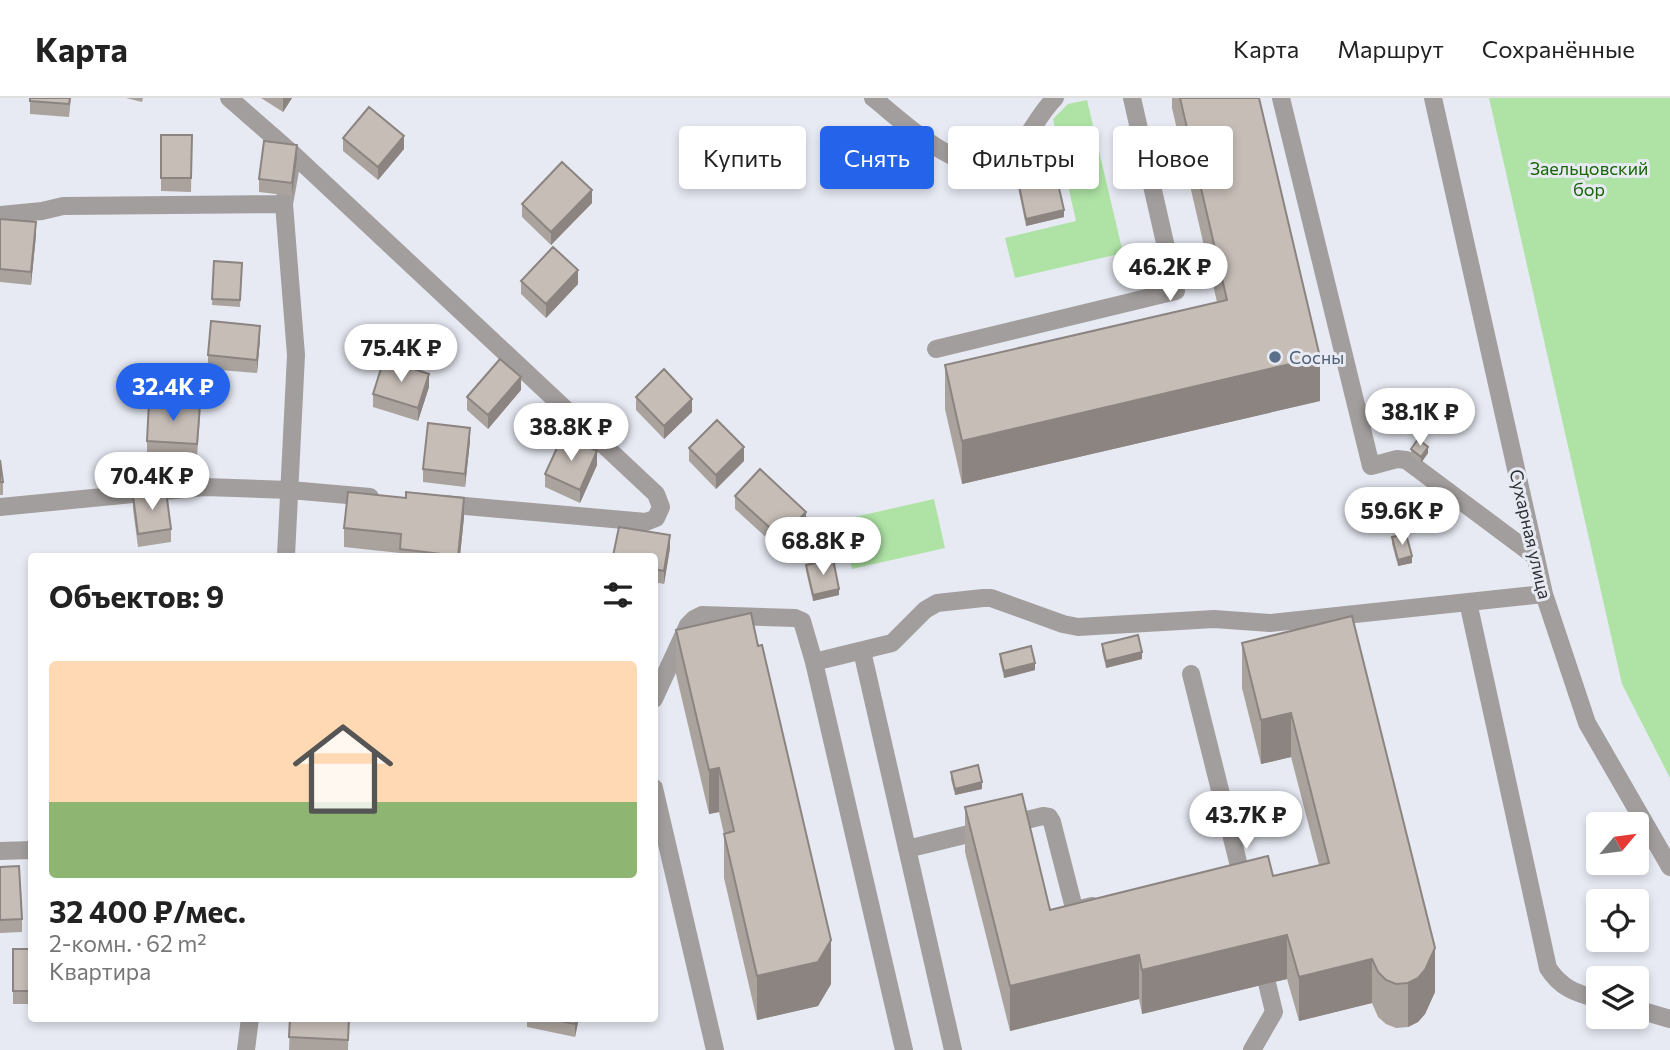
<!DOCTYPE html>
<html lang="ru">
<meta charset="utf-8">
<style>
body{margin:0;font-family:Commissioner,sans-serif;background:#f2f2f2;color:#222;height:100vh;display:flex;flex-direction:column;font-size:26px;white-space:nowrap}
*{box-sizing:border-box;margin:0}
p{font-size:23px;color:#767676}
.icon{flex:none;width:38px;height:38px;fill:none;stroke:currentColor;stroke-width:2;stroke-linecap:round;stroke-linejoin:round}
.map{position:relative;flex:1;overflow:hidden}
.details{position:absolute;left:28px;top:455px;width:630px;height:469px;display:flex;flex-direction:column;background:#fff;border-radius:7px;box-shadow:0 4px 10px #0003}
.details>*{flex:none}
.hud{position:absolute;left:679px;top:28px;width:665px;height:63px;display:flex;gap:14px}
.needle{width:46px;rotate:61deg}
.fabs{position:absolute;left:1586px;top:714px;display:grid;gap:14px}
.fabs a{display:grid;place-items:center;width:63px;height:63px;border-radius:7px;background:#fff;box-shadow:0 4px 10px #0003;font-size:35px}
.price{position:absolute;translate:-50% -60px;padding:0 16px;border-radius:24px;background:#fff;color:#222;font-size:23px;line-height:46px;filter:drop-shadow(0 2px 4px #0008)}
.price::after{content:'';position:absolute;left:50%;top:42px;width:21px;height:16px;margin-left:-10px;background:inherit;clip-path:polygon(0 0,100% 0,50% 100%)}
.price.active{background:#2563eb;color:#fff}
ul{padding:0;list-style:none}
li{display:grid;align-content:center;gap:14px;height:371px;padding:0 21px}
li span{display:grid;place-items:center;height:217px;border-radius:7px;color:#555}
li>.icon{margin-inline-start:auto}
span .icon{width:126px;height:126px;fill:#fffc;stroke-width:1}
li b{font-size:30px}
h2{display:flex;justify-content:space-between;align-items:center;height:84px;padding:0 21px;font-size:30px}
.pill{padding:0 24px;border-radius:7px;background:#fff;box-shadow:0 4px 10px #0003;font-size:24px;line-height:63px}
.pill.active{background:#2563eb;color:#fff}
header{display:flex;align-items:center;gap:42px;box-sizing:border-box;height:98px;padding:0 35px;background:#fff;border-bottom:2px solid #e0e0e0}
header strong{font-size:33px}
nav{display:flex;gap:38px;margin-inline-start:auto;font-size:24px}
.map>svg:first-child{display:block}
.green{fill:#aee3a5}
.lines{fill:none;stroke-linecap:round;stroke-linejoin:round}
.minor{stroke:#a39e9e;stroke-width:18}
.wall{fill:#aaa39d}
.shaded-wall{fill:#8b8480}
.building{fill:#c6bdb7;stroke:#8b8480;stroke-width:2}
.service-dot{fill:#5c6f8a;stroke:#e7eaf3;stroke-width:2.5}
.labels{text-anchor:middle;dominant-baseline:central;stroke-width:6;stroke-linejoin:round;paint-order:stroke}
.park-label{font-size:18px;fill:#166603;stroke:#e7eaf3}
.service-label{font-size:18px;fill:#4e5e75;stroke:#e7eaf3;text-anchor:start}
.street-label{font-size:18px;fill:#2f3033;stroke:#e7eaf3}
</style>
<header>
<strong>Карта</strong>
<nav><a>Карта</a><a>Маршрут</a><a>Сохранённые</a></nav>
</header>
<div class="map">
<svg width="1670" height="952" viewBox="0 0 1670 952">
<rect width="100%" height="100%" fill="#e7eaf3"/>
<path class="green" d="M1489,0H1670V680L1622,586Z
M1087,2L1123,155L1015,180L1005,140L1076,123L1053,21L1068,6Z
M934,401L945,450L852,471L841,422Z"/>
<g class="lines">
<path class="minor" d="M229,0L293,56L284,106L296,257L286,458
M873,0C904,24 974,94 1012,56C1029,40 1038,17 1055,0
M1281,0L1371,368L1397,361L1406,362L1536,459
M1433,0L1544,496L1587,625L1670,769
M293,56L656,396L661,409L656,420L646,424L443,406
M0,117L42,113L63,108L284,106
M936,251L1176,193L1132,0
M0,409L205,389L290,392L370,399
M1468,504L1548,870C1561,890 1575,895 1598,901
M862,553L953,952
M814,564L892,545L925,512L937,505L983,500H991L1063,526L1078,529L1214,521L1270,525L1544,496
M1191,576L1240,772
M654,601L688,527L694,521L702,517L795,520L802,523L814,564L904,952
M654,690L715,952
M907,751L1043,718L1049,719L1052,724L1073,806L1079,811L1092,808
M0,753L32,752
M1636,911L1670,921
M246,952L250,920
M1252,952L1274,914L1267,885"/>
</g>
<path class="wall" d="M30,0H71L69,19L30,16Z
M126,0H143L142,4Z
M261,0H292L283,14Z
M1172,0H1259L1320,303L962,386L945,311V267L1217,204L1172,10Z
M161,37H192L191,94L161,93Z
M343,40L404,51L378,82L343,53Z
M297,60L292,98L259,94V81Z
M1014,64L1064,119L1026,128L1014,70Z
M592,105L551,147L522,119V106Z
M0,121L36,137L31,187L0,184Z
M214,163L242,165L240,209L212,207Z
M521,183L578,186L546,220L521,196Z
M260,241L257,275L208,271V257Z
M429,289L418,323L373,309V296Z
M521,292L488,331L467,312V299Z
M636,299L692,314L664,341L636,312Z
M200,320L197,359L147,356V343Z
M470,343L465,389L423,384V371Z
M689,350L744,363L716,391L689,363Z
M1411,351L1428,355L1421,365L1411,358Z
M0,362L3,384V397H0Z
M597,367L580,405L545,389V376Z
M133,398L171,431V444L138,449L133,411Z
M735,398L806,427L781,453L735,411Z
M464,419L460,458H400V455L344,449V430Z
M1392,439L1412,465L1398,468L1392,446Z
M670,450L664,486L654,484V458Z
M806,467L839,497L813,503L806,473Z
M1352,518L1435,894L1425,916L1418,924L1408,929L1396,930L1386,926L1378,919L1372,905L1299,923L1287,881L1142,916L1139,901L1010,933L965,754V709L1050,812L1273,778L1319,767L1291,659L1261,666L1242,590V545Z
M676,532L831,886L818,908L757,922L724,780V736L719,714L709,716L676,576Z
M1102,546L1142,561L1106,570L1102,553Z
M1000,556L1035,572L1004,580L1000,563Z
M951,674L982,691L955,697L951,681Z
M0,769L22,821V834L0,835Z
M13,851H32V906H13Z
M290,920H349L348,952H289Z
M527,920H579L575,939L527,929Z"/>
<path class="shaded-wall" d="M283,0H292L283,14Z
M404,38V51L378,82V69Z
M297,47V60L292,98V85Z
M592,92V105L551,147V134Z
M1064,112V119L1026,128V121Z
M36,124V137L31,187V174Z
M578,172V186L546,220V206Z
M260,228V241L257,275V262Z
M1320,259V303L962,386V343Z
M429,276V289L418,323V310Z
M521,279V292L488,331V317Z
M692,301V314L664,341V328Z
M470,330V343L465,389V376Z
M744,349V363L716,391V377Z
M1428,349V355L1421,365V359Z
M597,353V367L580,405V392Z
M464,400V419L460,458H458Z
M806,414V427L781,453V440Z
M670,437V450L664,486V473Z
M1412,458V465L1398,468V462Z
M839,491V497L813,503V497Z
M1142,554V561L1106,570V563Z
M1035,565V572L1004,580V573Z
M1291,615V659L1261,666V622Z
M719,670V714L709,716V672Z
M982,684V691L955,697V691Z
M1287,837V881L1142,916V872Z
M831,842V886L818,908L757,922V878Z
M1435,850V894L1425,916L1418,924L1408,929V885Z
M1139,857V901L1010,933V888Z
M1372,861V905L1299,923V879Z
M576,920H579L575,939V926Z"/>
<path class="building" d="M30,0H70L69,6L30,3Z
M1180,0H1259L1320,259L962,343L945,267L1227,202Z
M369,9L404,38L378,69L343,40Z
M161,37H192L191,80H161Z
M264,43L297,47L292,85L259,81Z
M1051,55L1064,112L1026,121L1014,64Z
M562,64L592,92L551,134L522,106Z
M0,121L36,124L31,174L0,171Z
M553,149L578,172L546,206L521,183Z
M214,163L242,165L240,202L212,201Z
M211,223L260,228L257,262L208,257Z
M384,261L429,276L418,310L373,296Z
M500,261L521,279L488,317L467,299Z
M664,271L692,301L664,328L636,299Z
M149,304L200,307L197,346L147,343Z
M717,322L744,349L716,377L689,350Z
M428,325L470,330L465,376L423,371Z
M563,337L597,353L580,392L545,376Z
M1418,341L1428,349L1421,359L1411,351Z
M0,362L3,384H0Z
M760,371L806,414L781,440L735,398Z
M166,393L171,431L138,436L133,398Z
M348,394L406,400V394L464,400L458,458L400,451L401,436L344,430Z
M619,429L670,437L664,473L654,471V458H613Z
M1406,436L1412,458L1398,462L1392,439Z
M833,461L839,491L813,497L806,467Z
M751,515L758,548L762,547L831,842L818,864L757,878L724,736L734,733L719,670L709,672L676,532Z
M1352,518L1435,850L1425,872L1418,880L1408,885L1396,886L1386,882L1378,874L1372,861L1299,879L1287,837L1142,872L1139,857L1010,888L965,709L1022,696L1050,812L1268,758L1273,778L1329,765L1291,615L1261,622L1242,545Z
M1138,537L1142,554L1106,563L1102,546Z
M1031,548L1035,565L1004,573L1000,556Z
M978,667L982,684L955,691L951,674Z
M29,686H32V722Z
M19,768L22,821L0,822V769Z
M13,851H32V893H13Z
M290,920H349L348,942L289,939Z
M547,920H576L575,926Z"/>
<circle class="service-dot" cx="1275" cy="259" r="7"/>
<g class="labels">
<g class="park-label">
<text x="1589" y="70">Заельцовский<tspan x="1589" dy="21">бор</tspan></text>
</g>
<g class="service-label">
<text x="1289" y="259">Сосны</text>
</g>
<g class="street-label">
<text transform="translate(1531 436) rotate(77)">Сухарная улица</text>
</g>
</g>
</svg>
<div class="fabs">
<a><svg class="needle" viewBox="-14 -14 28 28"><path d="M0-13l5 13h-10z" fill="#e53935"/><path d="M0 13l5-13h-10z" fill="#767676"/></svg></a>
<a><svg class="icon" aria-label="locate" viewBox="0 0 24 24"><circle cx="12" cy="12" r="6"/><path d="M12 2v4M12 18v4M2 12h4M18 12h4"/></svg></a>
<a><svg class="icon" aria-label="layers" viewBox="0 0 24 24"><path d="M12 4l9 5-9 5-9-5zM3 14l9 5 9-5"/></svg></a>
</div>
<b class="price" style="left:1170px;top:205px">46.2K ₽</b>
<b class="price" style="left:401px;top:286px">75.4K ₽</b>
<b class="price active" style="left:173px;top:325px">32.4K ₽</b>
<b class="price" style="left:1420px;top:350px">38.1K ₽</b>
<b class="price" style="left:571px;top:365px">38.8K ₽</b>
<b class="price" style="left:152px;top:414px">70.4K ₽</b>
<b class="price" style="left:1402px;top:449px">59.6K ₽</b>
<b class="price" style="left:823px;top:479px">68.8K ₽</b>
<b class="price" style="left:1246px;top:753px">43.7K ₽</b>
<div class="hud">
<a class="pill">Купить</a>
<a class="pill active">Снять</a>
<a class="pill">Фильтры</a>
<a class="pill">Новое</a>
</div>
<section class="details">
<h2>Объектов: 9<svg class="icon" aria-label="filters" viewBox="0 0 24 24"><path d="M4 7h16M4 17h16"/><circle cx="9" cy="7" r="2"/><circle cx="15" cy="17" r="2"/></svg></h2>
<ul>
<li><span style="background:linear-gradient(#ffd9b3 65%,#8fb573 0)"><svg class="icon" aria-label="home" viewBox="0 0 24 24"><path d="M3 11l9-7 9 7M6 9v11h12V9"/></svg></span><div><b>32 400 ₽/мес.</b><p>2-комн. · 62 m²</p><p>Квартира</p></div></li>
</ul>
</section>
</div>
